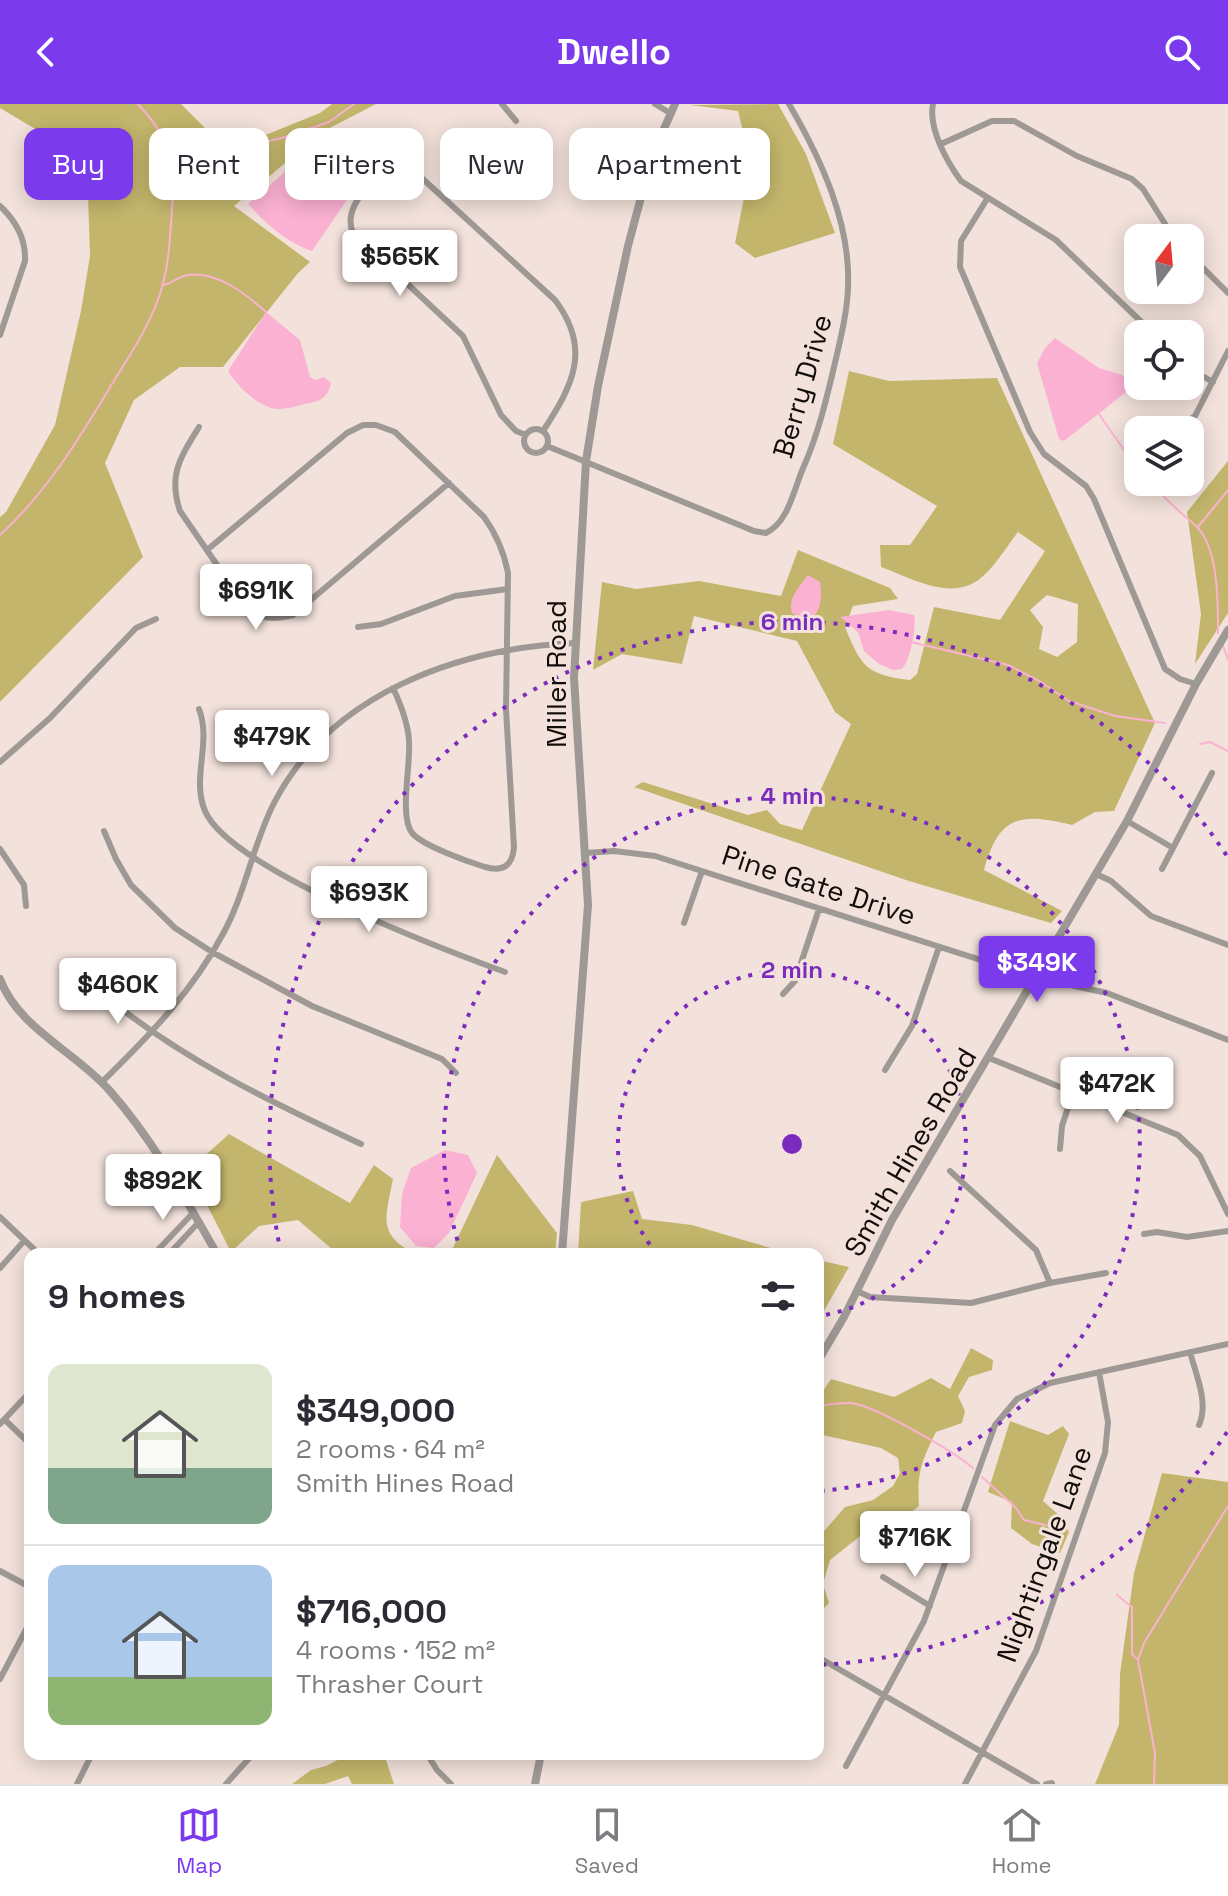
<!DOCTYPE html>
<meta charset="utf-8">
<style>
body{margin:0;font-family:"Space Grotesk",sans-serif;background:#f7f7f7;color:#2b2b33;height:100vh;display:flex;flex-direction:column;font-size:30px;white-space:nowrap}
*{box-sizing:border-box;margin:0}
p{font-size:26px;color:#7c7c81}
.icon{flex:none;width:44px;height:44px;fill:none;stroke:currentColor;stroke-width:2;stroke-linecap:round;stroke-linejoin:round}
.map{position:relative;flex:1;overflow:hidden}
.side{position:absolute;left:24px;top:1144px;width:800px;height:512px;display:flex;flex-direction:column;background:#fff;border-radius:16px;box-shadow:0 4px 20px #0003}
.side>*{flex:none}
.top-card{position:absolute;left:24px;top:24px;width:800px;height:72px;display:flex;gap:16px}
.needle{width:52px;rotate:16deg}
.tools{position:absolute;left:1124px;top:120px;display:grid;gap:16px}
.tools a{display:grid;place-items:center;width:80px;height:80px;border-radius:16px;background:#fff;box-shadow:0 4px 20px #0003;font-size:40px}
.price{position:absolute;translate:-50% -68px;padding:0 18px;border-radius:8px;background:#fff;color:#222;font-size:26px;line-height:52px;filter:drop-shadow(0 2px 4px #0008)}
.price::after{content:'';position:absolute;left:50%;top:48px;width:24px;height:18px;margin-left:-12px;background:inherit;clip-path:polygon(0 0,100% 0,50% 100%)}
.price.active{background:#7c3aed;color:#fff}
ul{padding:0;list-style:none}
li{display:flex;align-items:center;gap:24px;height:200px;padding:0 24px}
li+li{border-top:2px solid #e1e1e2}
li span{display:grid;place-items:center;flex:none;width:224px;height:160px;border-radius:16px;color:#555}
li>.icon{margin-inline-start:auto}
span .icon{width:96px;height:96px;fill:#fffc;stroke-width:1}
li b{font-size:34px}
h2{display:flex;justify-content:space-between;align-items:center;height:96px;padding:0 24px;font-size:34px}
.chip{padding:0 28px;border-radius:16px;background:#fff;box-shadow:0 4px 20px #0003;font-size:28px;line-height:72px}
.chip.active{background:#7c3aed;color:#fff}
header{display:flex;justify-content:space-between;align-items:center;height:104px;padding:0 24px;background:#7c3aed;color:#fff;font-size:36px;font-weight:700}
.tabs{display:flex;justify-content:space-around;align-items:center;height:112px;border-top:2px solid #e1e1e2;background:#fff;font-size:22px;color:#7c7c81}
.tabs a{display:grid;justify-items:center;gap:4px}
.tabs .active{color:#7c3aed}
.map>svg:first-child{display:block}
.forest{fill:#c3b66c;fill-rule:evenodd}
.water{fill:#fbb1d2}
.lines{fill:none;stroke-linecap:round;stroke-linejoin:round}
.stream{stroke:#fbb1d2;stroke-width:2}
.minor{stroke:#9e9994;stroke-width:6}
.tertiary{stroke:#9e9994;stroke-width:8}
.ring{fill:none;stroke:#7b2cbf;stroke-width:4;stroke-dasharray:4 8}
.labels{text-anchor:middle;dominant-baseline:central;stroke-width:6;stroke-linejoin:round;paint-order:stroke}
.street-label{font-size:28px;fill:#120d0a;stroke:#f3e2db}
.centre{fill:#7b2cbf;stroke:#f3e2db;stroke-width:4}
.ring-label{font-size:24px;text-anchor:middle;font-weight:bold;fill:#7b2cbf;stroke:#f3e2db;stroke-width:6;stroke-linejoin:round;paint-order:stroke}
</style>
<header><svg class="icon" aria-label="back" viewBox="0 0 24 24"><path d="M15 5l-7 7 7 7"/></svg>Dwello<svg class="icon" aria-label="search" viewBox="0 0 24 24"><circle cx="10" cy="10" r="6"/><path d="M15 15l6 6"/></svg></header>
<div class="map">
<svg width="1228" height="1680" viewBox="0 0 1228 1680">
<rect width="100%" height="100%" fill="#f3e2db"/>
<path class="forest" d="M0,0H181L219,38L268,30L320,9L332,0H376L322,28L234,102L310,158L298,169L223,263H180L134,296L105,359L143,453L0,598V413L6,408L55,321L81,207L90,152L88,91L37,26L0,4Z
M778,0L806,50L835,129L755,154L735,139L745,89L714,85L720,48L748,47L738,7L690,1Z
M849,267L889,277L997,274L1155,619L1114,707L1095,708L1072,721C1022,709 999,710 984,766L1062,807L1051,819L909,777L634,683L643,678L748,711L767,706L780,720L802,726L851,620L835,608L797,537L694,512L682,560L622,550L593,566L602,478L636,485L699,477L781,492L798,446L890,484L898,495L853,502L845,523C861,562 866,571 910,576L917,570L934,503L1000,516L1045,447L1018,428C1007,442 996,461 982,473C953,499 911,474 881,463L880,441H910L937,402L833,340ZM1047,491L1078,500L1077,538L1057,553L1039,545L1043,523L1030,506Z
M1228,357V509L1195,560L1201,510L1187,408Z
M229,1030L350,1099L374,1061L393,1075C386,1112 376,1131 416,1150H334L333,1146L298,1116L259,1122L231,1148L189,1066Z
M497,1051L557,1129L555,1150H450Z
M633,1087L642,1115L692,1121L791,1150H578L581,1098Z
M818,1156L849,1163L818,1217Z
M971,1244L993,1256L992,1266L969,1273L958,1292L965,1307L962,1319L936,1328C921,1358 917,1369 919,1402L893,1422L874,1421L830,1456L823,1480L829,1499L822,1506L818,1502V1434L845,1403L873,1396L893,1382L900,1369L898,1354L881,1344L818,1330V1295L831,1275L894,1293L931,1274L950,1285Z
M1010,1317L1048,1331L1063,1322L1069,1330L1043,1397L1061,1413L1069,1428L1060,1449L1032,1440L1011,1424L1012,1398L988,1388Z
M1162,1369L1228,1378V1680H1095L1119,1621L1120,1570L1134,1469Z
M349,1650H384L394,1680H352L348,1672L325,1680H292L311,1666L326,1662Z"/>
<path class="water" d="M330,35C342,36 371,35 380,40L379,49L312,147C286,138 266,120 248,100L310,46Z
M266,208L300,236L310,273L315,276L324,273L331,279C329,291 322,297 310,299C300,301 289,305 278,305C258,303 238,283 228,267Z
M1055,234L1099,264L1122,271L1135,281L1064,337L1059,335L1037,259L1045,244Z
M808,471L820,478C822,493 822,506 810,516L792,509C787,495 800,482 808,471Z
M889,506L914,511C917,523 910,557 902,565L893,566L879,560L864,547L858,528L840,513Z
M445,1046L468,1051L477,1069L449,1129L434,1144L416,1142L400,1123L402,1090L411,1064Z"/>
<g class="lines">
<path class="stream" d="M176,73L194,56L285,33L329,18L354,0
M164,181C172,179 180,172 188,171C217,167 246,190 266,208
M1099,310L1124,346L1138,360
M1151,378C1164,395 1180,408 1195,421C1219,442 1218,500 1218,529
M1198,423L1228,386
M0,431C47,388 79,335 112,280C131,249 152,219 162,183C172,149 170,109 175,74C171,44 159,22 138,0
M911,538L1008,561L1041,578L1069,597L1115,612L1165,619
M1223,542L1228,555
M1200,640L1210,638L1228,647
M818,1302C830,1301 844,1297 856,1300C882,1306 953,1347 973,1364
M982,1373L1016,1404L1024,1416L1066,1426
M1117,1491L1132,1503V1550L1137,1555
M1154,1680L1155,1649L1138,1556L1144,1539L1228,1402"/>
<path class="minor" d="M502,0L516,17
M655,0L670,9
M933,0C928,24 947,58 961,77L1056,136L1154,230
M941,40L992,17H1014L1077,52L1132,75L1143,85L1174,134
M389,44L555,196C592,245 573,281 543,327
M398,52C380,72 340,100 353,129L463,232L501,311L516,327L526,331
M987,95L961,137L960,163L1030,328L1044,350L1086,382L1094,395L1165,565L1180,575L1196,580
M0,102C16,117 26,135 25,157L0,231
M1190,151L1228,189
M1190,265L1213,278
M199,323C180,354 168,371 180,407L248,506C264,516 275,515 293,511L449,379
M1180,323L1195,312L1228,247
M524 337a12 12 0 1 1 24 0a12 12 0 1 1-24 0Z
M547,342L754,427L766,429C789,418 794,384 804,362C818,330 826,297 834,263C840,237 847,210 848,184C851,119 821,55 789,0
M207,446L347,329L363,321H376L395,328L484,413C497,431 504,448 508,469L506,605L514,744C512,762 503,768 485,763C469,758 423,742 412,729C399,712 411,660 409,637C408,619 401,601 393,584
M358,523L381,520L455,492L508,485
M199,605C212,639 191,674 205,707C230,765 442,845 505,868
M0,658L50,614L136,524L156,515
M1127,717L1173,744
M104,727L116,755L131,781L175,824L212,848L312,902L442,955L456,969
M0,745L24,781L26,802
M586,749L614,747L655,752L1034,873L1107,889L1228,936
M1162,765L1212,669
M1096,770L1111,777L1151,812L1228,841
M684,819L702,767
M783,890L795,877L819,805
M104,891C181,955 271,998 361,1040
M989,954L1178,1031L1200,1052L1228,1110
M885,966L912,922L939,843
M102,978C149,932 193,887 224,828C246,787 253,740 274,699C331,589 459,544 575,539
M1060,1045L1062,1022L1073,988
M950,1067L1036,1146L1050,1179
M0,1113L39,1150
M1144,1130L1157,1128L1187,1133L1228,1127
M154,1150L194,1108
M169,1150L199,1118
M0,1164L24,1137
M857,1187L870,1193L971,1199L1050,1179L1106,1169
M1190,1248C1196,1271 1209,1299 1199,1321
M5,1316L30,1340
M0,1320L30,1288
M0,1467L30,1483
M883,1473L930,1502
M818,1553L1037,1680
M0,1575L30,1518
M427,1650L437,1666L451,1680
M846,1662L924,1517L995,1321L1017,1295L1050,1279L1228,1240
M77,1680L92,1650
M226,1680L253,1650
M965,1680L1036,1547L1105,1349L1108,1318L1099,1268
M1046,1680L1052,1679"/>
<path class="tertiary" d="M0,875C18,924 76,948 110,987C153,1036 185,1094 217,1150
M562,1150L588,801L574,574L586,357L598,282L628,142L652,52L675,0
M818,1257L844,1213L892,1116L1127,717L1196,580L1228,526
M535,1680L541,1650"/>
</g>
<g class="ring">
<path d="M657 1150A174 174 0 1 1 819 1212"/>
<path d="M461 1148A348 348 0 1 1 819 1387"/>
<path d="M1227 1328A522 522 0 0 1 819 1561M281 1149A522 522 0 0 1 1227 752"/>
</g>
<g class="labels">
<g class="street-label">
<text transform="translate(802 282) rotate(-74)">Berry Drive</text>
<text transform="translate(556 570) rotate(-90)">Miller Road</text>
<text transform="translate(819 781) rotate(18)">Pine Gate Drive</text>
<text transform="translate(910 1048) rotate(-60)">Smith Hines Road</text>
<text transform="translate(1044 1450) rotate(-70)">Nightingale Lane</text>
</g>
</g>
<circle cx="792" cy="1040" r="12" class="centre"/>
<g class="ring-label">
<text x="792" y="526">6 min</text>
<text x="792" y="700">4 min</text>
<text x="792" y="874">2 min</text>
</g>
</svg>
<div class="tools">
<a><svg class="needle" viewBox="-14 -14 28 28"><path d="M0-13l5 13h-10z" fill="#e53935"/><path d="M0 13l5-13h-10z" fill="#7c7c81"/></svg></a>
<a><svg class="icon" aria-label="locate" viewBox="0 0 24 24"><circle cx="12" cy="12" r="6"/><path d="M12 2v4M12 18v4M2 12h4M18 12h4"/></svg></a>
<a><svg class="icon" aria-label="layers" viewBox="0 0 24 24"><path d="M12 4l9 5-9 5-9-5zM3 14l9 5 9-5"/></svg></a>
</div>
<b class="price" style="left:400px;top:194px">$565K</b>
<b class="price" style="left:256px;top:528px">$691K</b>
<b class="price" style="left:272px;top:674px">$479K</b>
<b class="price" style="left:369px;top:830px">$693K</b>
<b class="price active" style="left:1037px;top:900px">$349K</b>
<b class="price" style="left:118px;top:922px">$460K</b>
<b class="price" style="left:1117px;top:1021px">$472K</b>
<b class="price" style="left:163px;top:1118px">$892K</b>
<b class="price" style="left:915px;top:1475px">$716K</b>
<div class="top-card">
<a class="chip active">Buy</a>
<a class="chip">Rent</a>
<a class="chip">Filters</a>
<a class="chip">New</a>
<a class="chip">Apartment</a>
</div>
<section class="side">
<h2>9 homes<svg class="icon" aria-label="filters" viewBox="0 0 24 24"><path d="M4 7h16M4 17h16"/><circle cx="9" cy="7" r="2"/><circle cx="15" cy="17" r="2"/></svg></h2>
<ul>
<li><span style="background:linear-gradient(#dfe7d0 65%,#7fa58c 0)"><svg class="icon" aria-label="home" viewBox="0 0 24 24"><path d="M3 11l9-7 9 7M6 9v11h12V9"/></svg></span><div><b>$349,000</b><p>2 rooms · 64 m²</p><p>Smith Hines Road</p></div></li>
<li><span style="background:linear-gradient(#a9c7e8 70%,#8fb573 0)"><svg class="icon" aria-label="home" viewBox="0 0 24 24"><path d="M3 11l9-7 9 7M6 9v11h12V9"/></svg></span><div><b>$716,000</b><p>4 rooms · 152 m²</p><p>Thrasher Court</p></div></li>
</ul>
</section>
</div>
<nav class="tabs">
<a class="active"><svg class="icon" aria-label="map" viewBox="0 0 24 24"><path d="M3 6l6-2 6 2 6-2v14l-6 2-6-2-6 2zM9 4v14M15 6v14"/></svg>Map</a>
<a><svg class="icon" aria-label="saved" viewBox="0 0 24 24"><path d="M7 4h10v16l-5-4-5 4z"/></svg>Saved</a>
<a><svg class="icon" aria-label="home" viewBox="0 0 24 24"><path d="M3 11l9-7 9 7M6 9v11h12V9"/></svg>Home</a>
</nav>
